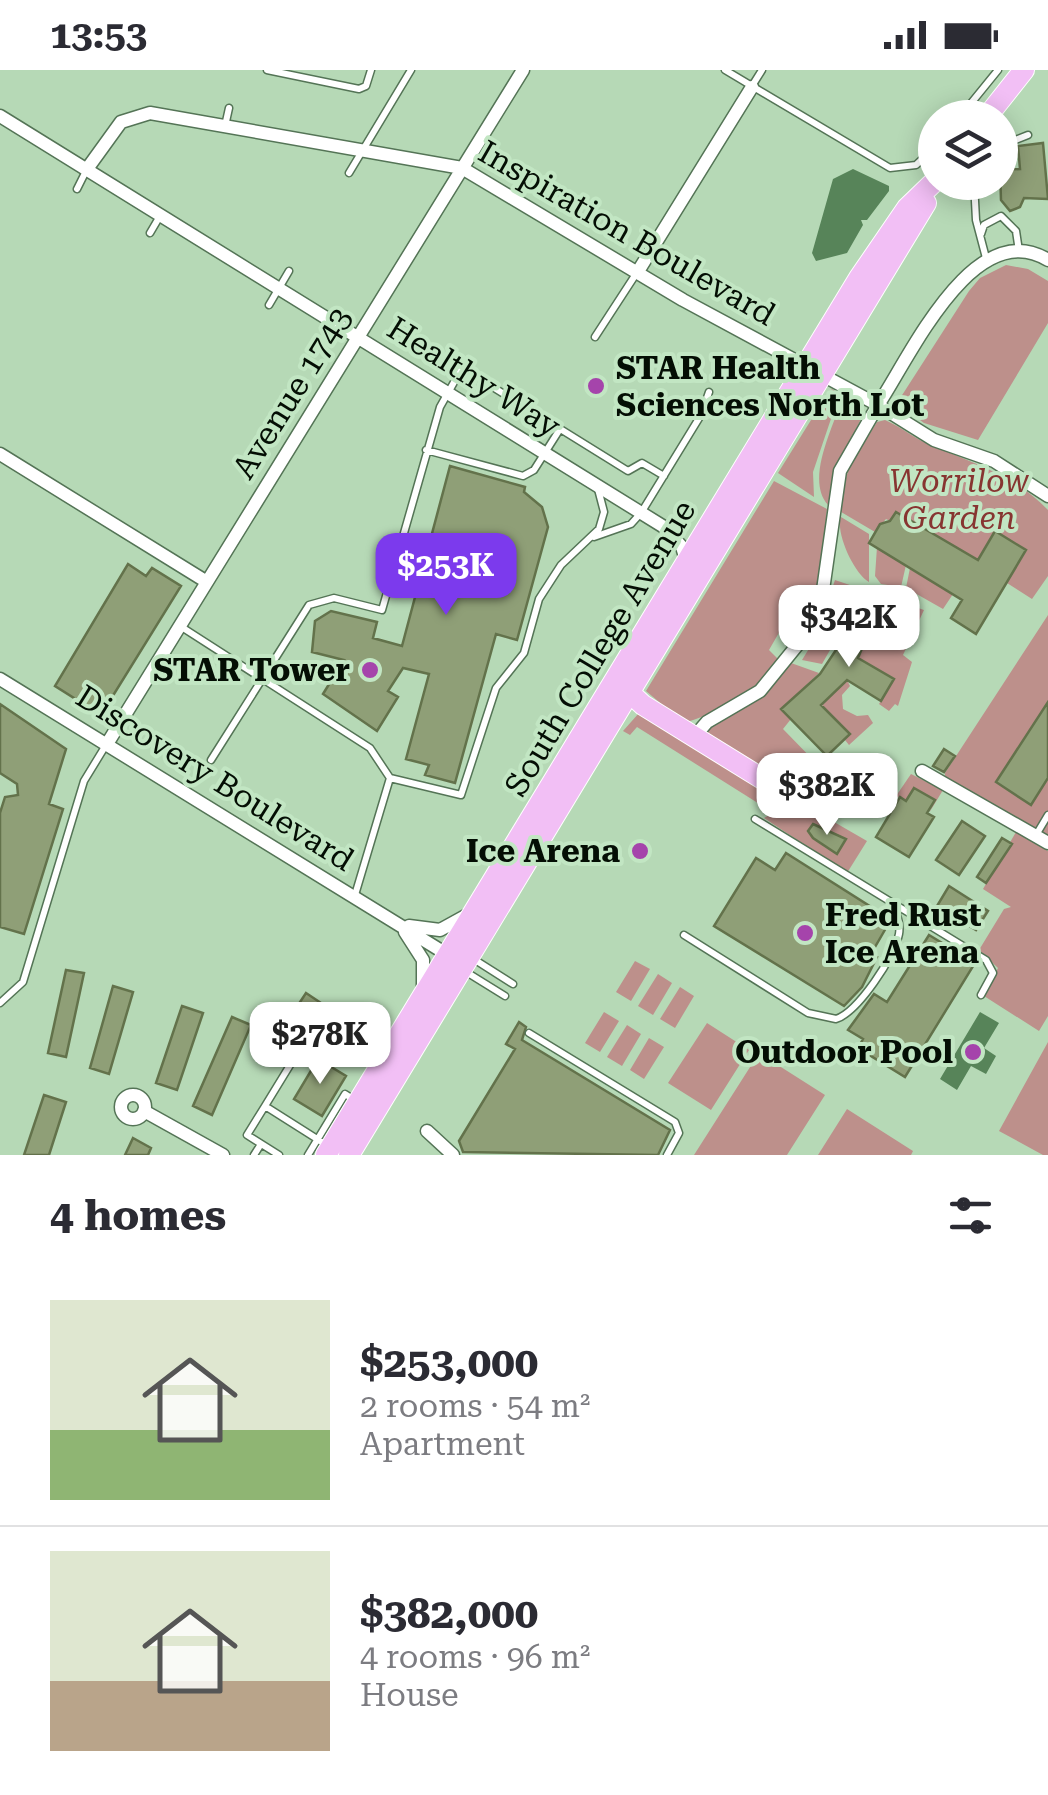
<!DOCTYPE html>
<meta charset="utf-8">
<style>
body{margin:0;font-family:"Roboto Serif",serif;background:#f2f2f3;color:#2b2b33;height:100vh;display:flex;flex-direction:column;font-size:38px;white-space:nowrap}
*{box-sizing:border-box;margin:0}
p{font-size:32px;color:#7c7c81}
.icon{flex:none;width:55px;height:55px;fill:none;stroke:currentColor;stroke-width:2;stroke-linecap:round;stroke-linejoin:round}
.map{position:relative;height:1085px;overflow:hidden}
.drawer{display:flex;flex-direction:column;background:#fff;flex:1}
.drawer>*{flex:none}
.tools{position:absolute;left:918px;top:30px;display:grid;gap:20px}
.tools a{display:grid;place-items:center;width:100px;height:100px;border-radius:50%;background:#fff;box-shadow:0 5px 25px #0003;font-size:50px}
.price{position:absolute;translate:-50% -85px;padding:0 22px;border-radius:20px;background:#fff;color:#222;font-size:32px;line-height:65px;filter:drop-shadow(0 2px 5px #0008)}
.price::after{content:'';position:absolute;left:50%;top:60px;width:30px;height:22px;margin-left:-15px;background:inherit;clip-path:polygon(0 0,100% 0,50% 100%)}
.price.active{background:#7c3aed;color:#fff}
ul{padding:0;list-style:none}
li{display:flex;align-items:center;gap:30px;height:250px;padding:0 50px}
li+li{border-top:2px solid #e1e1e2}
li span{display:grid;place-items:center;flex:none;width:280px;height:200px;border-radius:0px;color:#555}
li>.icon{margin-inline-start:auto}
span .icon{width:120px;height:120px;fill:#fffc;stroke-width:1}
li b{font-size:42px}
h2{display:flex;justify-content:space-between;align-items:center;height:120px;padding:0 50px;font-size:42px}
.status{display:flex;justify-content:space-between;align-items:center;height:70px;padding:0 50px;background:#fff;direction:ltr}
.status svg{height:28px;fill:currentColor}
.map>svg:first-child{display:block}
.green{fill:#bd908b}
.water{fill:#578459}
.building{fill:#8f9f77;stroke:#63724b;stroke-width:2.5}
.lines{fill:none;stroke-linecap:round;stroke-linejoin:round}
.lane-casing{stroke:#547456;stroke-width:9}
.street-casing{stroke:#547456;stroke-width:15}
.primary-casing{stroke:#fff;stroke-width:22}
.lane{stroke:#fff;stroke-width:6}
.street{stroke:#fff;stroke-width:12}
.primary{stroke:#f2bff5;stroke-width:20}
.poi-dot{fill:#a544ab;stroke:#c2e6c3;stroke-width:4}
.labels{text-anchor:middle;dominant-baseline:central;stroke-width:8;stroke-linejoin:round;paint-order:stroke}
.street-label{font-size:32px;fill:#040e04;stroke:#c2e6c3}
.poi-label{font-size:32px;font-weight:bold;fill:#040e04;stroke:#c2e6c3;text-anchor:end}
.park-label{font-size:32px;font-style:italic;fill:#873531;stroke:#c2e6c3}
</style>
<div class="status"><b>13:53</b><svg viewBox="0 0 49 12"><path d="M0 12V9h3v3zM5 12V6h3v6zM10 12V3h3v9zM15 12V0h3v12zM26 1h20v11H26zM47 4h2v5h-2z"/></svg></div>
<div class="map">
<svg width="1048" height="1085" viewBox="0 0 1048 1085">
<rect width="100%" height="100%" fill="#b6d9b6"/>
<path class="green" d="M1006,195L1028,199L1048,211V253L978,370L924,353L897,333L969,221L980,208Z
M830,318L862,336L864,343L838,395L828,435C805,410 833,358 842,329Z
M826,326L836,334L813,402L814,427L778,403Z
M885,350C902,357 916,370 933,376C976,394 1015,406 1048,440V506L1032,529L1007,513L1027,480L996,461L977,490L886,449L875,462L836,439L850,395L877,352Z
M774,411L827,439L819,518L805,545L792,540L769,580L780,591C758,622 720,642 684,653L646,621Z
M841,447L869,464V512C854,504 835,462 841,447Z
M877,477L906,495L901,517L881,514L875,506Z
M910,498L953,524L943,539L906,518Z
M835,510L924,540L903,585L912,592L898,636L895,634L889,641L879,634L894,608L858,588L870,559L908,570L916,540L855,523L838,576L820,554Z
M1048,545V767L945,709V703Z
M818,564L830,580L822,594L802,590Z
M791,593L819,603L781,639L791,649L783,659L820,697L788,711L709,667L707,662L716,652L762,626Z
M847,610L850,616L842,625L843,639L857,646L868,645L873,653L849,675L845,670L850,664L822,635Z
M639,643L768,721L766,732L761,735L637,657L630,665L623,661Z
M911,704L943,720L929,743L935,730L915,718L906,730L896,726Z
M796,730L867,771L847,803L764,748Z
M1016,762L1048,781V946L1039,961L984,926L998,898L979,880L1004,839L1011,837L983,819Z
M635,891L650,899L631,931L616,922Z
M658,904L672,913L653,945L638,936Z
M680,917L694,926L675,958L660,949Z
M604,942L619,951L600,982L585,973Z
M707,953L749,980L711,1040L668,1013Z
M627,955L641,964L622,996L607,987Z
M649,968L664,977L644,1009L630,1000Z
M1048,972V1085H1043L999,1061Z
M759,983L825,1025L787,1085H694Z
M847,1039L913,1081L911,1085H818Z"/>
<path class="water" d="M853,99L889,116V121L867,150H861L863,155L847,183L816,191L812,183L833,109Z
M980,942L999,953L984,978L996,986L986,1004L971,996L957,1020L940,1009Z"/>
<path class="building" d="M1043,73L1048,129L1024,128L1020,137L1010,141L1001,130L1000,100L1020,99L1018,76Z
M450,396L525,417L524,422L542,437L548,457L517,570L496,564L455,713L425,705L429,695L406,689L429,604L403,598L388,621L398,627L377,661L323,624L344,590L312,582L315,551L331,541L377,552L373,568L402,576Z
M896,442L978,490L995,461L1026,480L976,564L951,548L962,530L869,473L880,454L890,451Z
M128,494L146,506L152,498L181,516L101,645L55,616Z
M855,523L917,541L908,570L870,559L858,588L894,609L881,631L847,610L821,635L850,664L827,686L781,639L820,604L838,577Z
M1048,632V708L1031,735L996,712Z
M0,634L66,679L49,734L63,739L24,864L0,857V743L5,727L18,725L17,714L0,703Z
M944,679L955,686L944,702L933,696Z
M914,718L935,730L927,743L934,747L909,787L876,767L900,727L906,731Z
M962,751L985,766L959,805L936,790Z
M813,754L846,769L837,784L813,768L808,761Z
M1002,768L1012,774L986,813L977,807Z
M786,783L879,842L874,850L886,858L871,884L877,887L862,917L844,936L714,856L756,788L775,800Z
M949,816L988,841L976,860L937,836Z
M929,865L975,893L905,1007L858,978L863,969L848,960L874,924L887,932Z
M66,900L84,903L66,987L48,983Z
M113,916L133,922L109,1004L90,998Z
M306,923L339,945L310,989L277,967Z
M182,936L203,943L177,1020L156,1013Z
M366,946L378,953L361,980L349,973Z
M232,947L251,955L212,1045L193,1036Z
M519,952L526,957L522,970L670,1060L658,1085L463,1082L459,1071L515,979L506,974Z
M318,989L346,1006L322,1046L294,1029Z
M44,1025L66,1032L49,1085H24Z
M133,1068L151,1078L148,1085H125Z"/>
<g class="lines">
<g class="lane-casing">
<path id="lane" d="M267,0L359,19L366,16L371,0
M725,0L890,98L916,95L935,77
M752,16L762,0
M959,48L998,0
M225,56L229,38
M1000,76L1028,65
M349,103L411,0
M974,112L976,150L986,188
M77,119L87,99
M150,163L160,146
M981,164L984,155L1001,146L1016,161L1019,181
M269,235L289,201
M595,267L636,204
M426,380L523,406L534,400L560,359
M594,467L631,454L641,443L701,345L709,322
M180,556L370,678L390,708L461,725L496,618L524,583L539,529L561,495L599,459L604,442L598,419
M211,690L309,535L334,528L382,540L440,337L462,298L628,401L642,393L664,406
M755,749L986,890L993,903L981,925
M1036,765L1048,745
M355,825L390,708
M684,865L808,943L836,949C858,942 895,886 899,864C901,852 896,842 891,832
M472,888L513,914
M463,900L505,926
M0,933L23,912L84,711L106,675
M529,963L675,1052L679,1063L667,1085
M265,1036L295,987
M254,1085L261,1074
M279,1085L247,1065L265,1036L325,1074
M308,1085L345,1024L356,1031"/>
</g>
<g class="street-casing">
<path id="street" d="M0,46L664,457L682,477L687,493
M87,99L121,52L150,43L462,98L683,230L878,335C910,287 974,144 1048,190
M637,203L752,17
M0,384L207,512
M0,609L448,885
M694,667L707,652L760,621L799,573L823,520L840,401L878,335L934,370L994,391L1048,426
M107,674L523,0
M922,701L1048,773
M409,856L440,860L469,844
M405,862L423,890V916
M121 1037a12 12 0 1 1 24 0a12 12 0 1 1-24 0Z
M144,1041L223,1085
M427,1061L453,1085"/>
</g>
<g class="primary-casing">
<path id="primary" d="M986,48L1024,0
M625,611L630,623L643,635L790,726
M326,1085L859,208L907,138L935,111
M349,1085L926,133"/>
</g>
<use href="#lane" class="lane"/>
<use href="#street" class="street"/>
<use href="#primary" class="primary"/>
</g>
<g class="poi-dot">
<circle cx="596" cy="316" r="10"/>
<circle cx="370" cy="600" r="10"/>
<circle cx="640" cy="781" r="10"/>
<circle cx="805" cy="863" r="10"/>
<circle cx="973" cy="982" r="10"/>
</g>
<g class="labels">
<g class="street-label">
<text transform="translate(627 163) rotate(30)">Inspiration Boulevard</text>
<text transform="translate(474 307) rotate(32)">Healthy Way</text>
<text transform="translate(292 323) rotate(-58)">Avenue 1743</text>
<text transform="translate(600 578) rotate(-59)">South College Avenue</text>
<text transform="translate(215 708) rotate(32)">Discovery Boulevard</text>
</g>
<g class="poi-label">
<text x="616" y="298" text-anchor="start">STAR Health<tspan x="616" dy="37">Sciences North Lot</tspan></text>
<text x="350" y="600">STAR Tower</text>
<text x="620" y="781">Ice Arena</text>
<text x="825" y="845" text-anchor="start">Fred Rust<tspan x="825" dy="37">Ice Arena</tspan></text>
<text x="953" y="982">Outdoor Pool</text>
</g>
<g class="park-label">
<text x="959" y="411">Worrilow<tspan x="959" dy="37">Garden</tspan></text>
</g>
</g>
</svg>
<div class="tools">
<a><svg class="icon" aria-label="layers" viewBox="0 0 24 24"><path d="M12 4l9 5-9 5-9-5zM3 14l9 5 9-5"/></svg></a>
</div>
<b class="price active" style="left:446px;top:548px">$253K</b>
<b class="price" style="left:849px;top:600px">$342K</b>
<b class="price" style="left:827px;top:768px">$382K</b>
<b class="price" style="left:320px;top:1017px">$278K</b>
</div>
<section class="drawer">
<h2>4 homes<svg class="icon" aria-label="filters" viewBox="0 0 24 24"><path d="M4 7h16M4 17h16"/><circle cx="9" cy="7" r="2"/><circle cx="15" cy="17" r="2"/></svg></h2>
<ul>
<li><span style="background:linear-gradient(#dfe7d0 65%,#8fb573 0)"><svg class="icon" aria-label="home" viewBox="0 0 24 24"><path d="M3 11l9-7 9 7M6 9v11h12V9"/></svg></span><div><b>$253,000</b><p>2 rooms · 54 m²</p><p>Apartment</p></div></li>
<li><span style="background:linear-gradient(#dfe7d0 65%,#b9a48a 0)"><svg class="icon" aria-label="home" viewBox="0 0 24 24"><path d="M3 11l9-7 9 7M6 9v11h12V9"/></svg></span><div><b>$382,000</b><p>4 rooms · 96 m²</p><p>House</p></div></li>
</ul>
</section>
